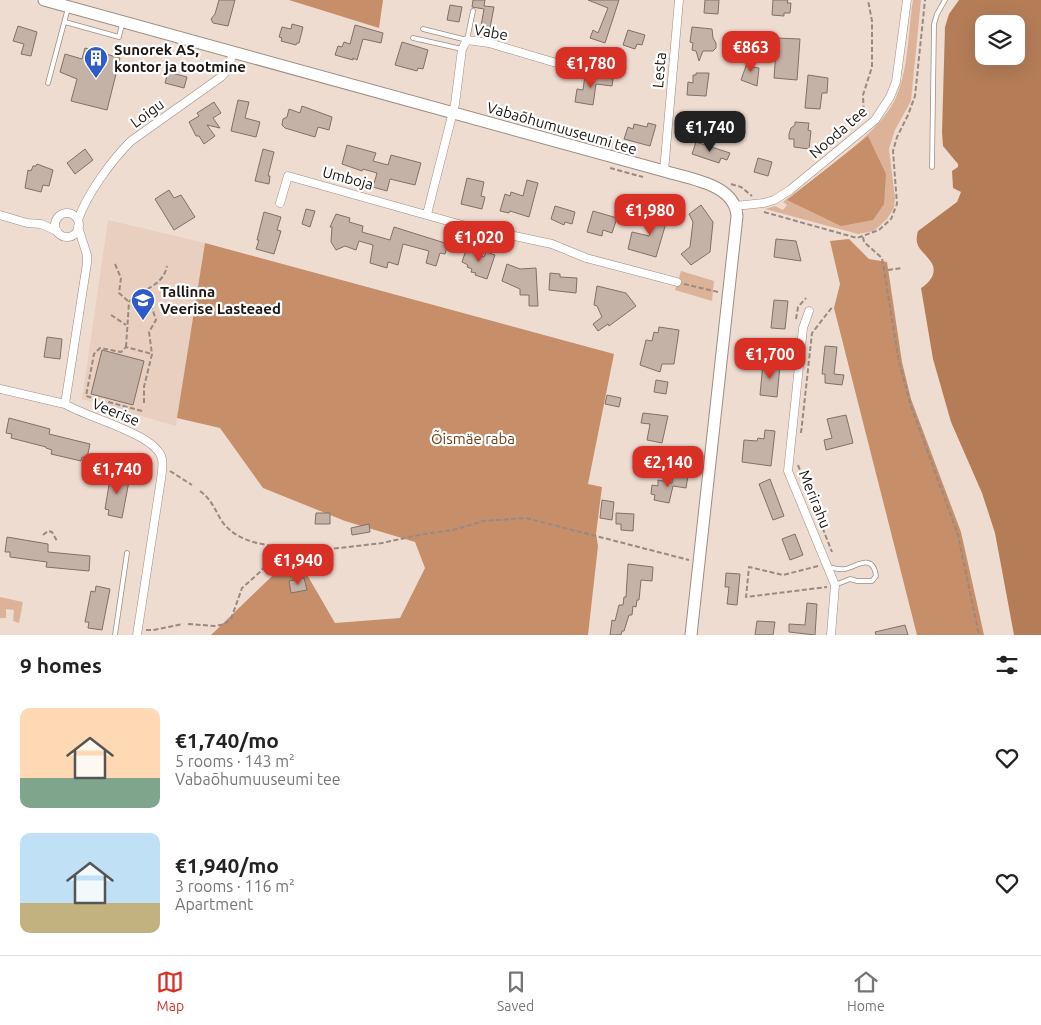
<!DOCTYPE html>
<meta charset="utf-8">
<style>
body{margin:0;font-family:Ubuntu,sans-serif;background:#f6f6f6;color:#222;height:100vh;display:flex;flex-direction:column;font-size:19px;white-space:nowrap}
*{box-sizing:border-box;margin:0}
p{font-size:16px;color:#767676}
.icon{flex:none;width:28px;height:28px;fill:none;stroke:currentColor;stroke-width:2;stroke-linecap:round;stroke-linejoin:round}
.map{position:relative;height:635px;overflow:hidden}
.side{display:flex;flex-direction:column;background:#fff;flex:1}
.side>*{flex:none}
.fabs{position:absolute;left:975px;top:15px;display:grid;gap:10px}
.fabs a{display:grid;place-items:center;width:50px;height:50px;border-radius:10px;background:#fff;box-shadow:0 5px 20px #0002;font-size:25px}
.price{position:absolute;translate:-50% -42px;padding:0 11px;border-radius:10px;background:#d93025;color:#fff;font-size:16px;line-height:32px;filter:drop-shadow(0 1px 2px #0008)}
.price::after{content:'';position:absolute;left:50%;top:30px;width:15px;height:11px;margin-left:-8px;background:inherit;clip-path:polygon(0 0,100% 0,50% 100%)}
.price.on{background:#222;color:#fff}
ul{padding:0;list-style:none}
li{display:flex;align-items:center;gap:15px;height:125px;padding:0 20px}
li span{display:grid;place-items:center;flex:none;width:140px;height:100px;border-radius:10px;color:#555}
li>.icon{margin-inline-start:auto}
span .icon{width:60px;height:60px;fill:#fffc;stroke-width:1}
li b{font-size:21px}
h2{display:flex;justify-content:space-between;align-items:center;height:60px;padding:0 20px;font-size:21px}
.tab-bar{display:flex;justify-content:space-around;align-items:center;height:70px;border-top:1px solid #e0e0e0;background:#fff;font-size:14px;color:#767676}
.tab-bar a{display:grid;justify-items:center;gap:2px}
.tab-bar .on{color:#d93025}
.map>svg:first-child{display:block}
.built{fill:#e9cfbf}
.green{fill:#dcb399}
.forest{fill:#c68e69}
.water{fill:#b47d58;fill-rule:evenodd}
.building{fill:#c4b2a7;stroke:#817066}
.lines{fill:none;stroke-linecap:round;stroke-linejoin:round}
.lane-casing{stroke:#9e8d82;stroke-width:5.5}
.street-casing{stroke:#9e8d82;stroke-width:9}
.secondary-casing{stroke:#9e8d82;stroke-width:13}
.path{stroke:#988a82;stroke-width:2;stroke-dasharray:5 2.5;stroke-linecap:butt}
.lane{stroke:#fff;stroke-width:4}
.street{stroke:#fff;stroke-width:8}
.secondary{stroke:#fff;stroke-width:11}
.labels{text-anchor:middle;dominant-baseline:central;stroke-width:4.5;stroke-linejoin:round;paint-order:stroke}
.street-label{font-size:15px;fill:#1c1511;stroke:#fff}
.poi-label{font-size:15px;font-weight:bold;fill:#1c1511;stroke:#fff;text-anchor:start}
.park-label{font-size:15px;fill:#733d12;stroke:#fff}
</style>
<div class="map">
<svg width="1041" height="635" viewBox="0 0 1041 635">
<rect width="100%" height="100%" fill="#efdcd1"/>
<path class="built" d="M108,220L205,243L176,426L82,399Z"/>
<path class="green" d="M913,0H921L911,101L895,130L889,149L895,198L894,208L887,219L874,231L858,234L765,209L775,206L783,210L787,205L783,202C815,177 883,132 897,95C909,65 908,31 913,0Z
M681,271L714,281L712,301L675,290Z
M0,597L23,602L19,623L13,621L14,610L6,609V618H0Z"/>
<path class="forest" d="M289,0H383L379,28Z
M868,136L886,174L884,204L873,220L841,226L787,200Z
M849,239L869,259L887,262L902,362L911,399L961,532L984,635H917L834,308L840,284L830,241Z
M205,243L614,354L588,484L602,487L596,534L598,546L588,635H211L295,554L335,623L400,618L425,568L415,542L345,521L263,488L220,428L177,418Z"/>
<path class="water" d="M959,0H1041V635H1014L995,533L982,493L951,422L933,359L921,288C930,283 938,272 931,262C923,250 913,248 918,231L957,202L961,192L953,188L952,171L958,167V164L943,146L942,132L945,27L949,14ZM984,24H1016V56H984Z"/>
<path class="building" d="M219,0H235L228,26L213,23L211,19L215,14Z
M473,0H485L484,6L494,7L490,28L481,26L484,9L472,7Z
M588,0H619L605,43L590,38L593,30L598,33L608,8Z
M705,0H719L718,14L704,13Z
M773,0H788L787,3H791L790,13H784V16L772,15Z
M450,5L462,7L459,22L447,20Z
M292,24L303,27L299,43H297L296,45L281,41L282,38L279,37L282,27L291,29Z
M355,25L383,33L381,43L363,39L357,60L353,58V60L335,55L338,46L342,47L344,42L350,44Z
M18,26L37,32L31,56L21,54L24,44L13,41Z
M692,27L712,29L713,38L716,43V48L713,51H703L699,61L696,51L692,50L693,43L690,42Z
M628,30L645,35L642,45L637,44L635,49L623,45Z
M777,38L800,39L797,80L774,78Z
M402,42L428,50L423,69L418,68L417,71L395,65Z
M85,48L120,58L107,110L71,101L77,79L60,72L65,54L82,59Z
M751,52H753L752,67L759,68L757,86L741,80Z
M168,72L187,77L184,88L165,83Z
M696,73H709L706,96L687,95L688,82L693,83V75H696Z
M585,75L613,79L612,86L596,84L593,105L575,102L577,89L583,90Z
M808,75L828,78L827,93H822L820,109L805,108Z
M238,100L249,102L245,118L260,122L256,137L231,131Z
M214,102L221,113L213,118L220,128L207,125L215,136L204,144L199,136H196L189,122L199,116L197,113Z
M302,106L332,117L329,130L318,127L315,137L285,128L282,125L283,119L287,117L289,109L300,113Z
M795,122L809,123L808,130L811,131L809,149L794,147V139H789V134L791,128L795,125Z
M648,123L656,125L650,146L624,139L628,127L633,129L634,124L647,127Z
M696,142L730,153L727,160L721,158L719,163L692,154Z
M347,145L376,153L373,161L388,165L391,155L421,163L415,185L390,179L387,191L373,187L377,173L363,169L362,171L342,164Z
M85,149L93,160L75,174L67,163Z
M263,149L274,152L268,176H270L269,184L255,181Z
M758,158L772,162L768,176L754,172Z
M37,164L53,170L49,186L43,185L41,192L25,188L28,170L31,171L33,166H36Z
M467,178L484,182L481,196L485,197L482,209L461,204Z
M527,180L538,183L529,217L510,211L509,213L500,211L505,194L510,196L511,192L523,196Z
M169,190L174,198L181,195L195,217L174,230L155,199Z
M701,205L713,222L710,252L691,265L681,254L690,247L693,222L689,214Z
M555,206L575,212L572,224L565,222L564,225L551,219Z
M306,209L315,211L310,227L302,224Z
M656,210L669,213L656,257L628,249L632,232L649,236Z
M593,211L617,218L612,233L603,230L602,236L587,232Z
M264,212L281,217L277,230L281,231L274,254L256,249L259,240H257Z
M336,214L350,218L349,222L363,226L362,232L390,240L394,227L448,244L445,254L440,253L436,266L426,263L429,251L403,244L398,265L388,262L387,268L370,263L373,245L359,241L356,250L345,246L336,250L331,242L332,227H330Z
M776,239L796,241L801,261L774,257Z
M466,250L484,257L486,252L495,255L487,279L475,275L476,273L471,272L472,269L467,267L468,265L462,262Z
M507,264L520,269L536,268L538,306H529V295H520V289L502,281Z
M550,273L560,274V277L577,278L576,293L549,290Z
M597,286L626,293L636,306L609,326L608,324L598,331L593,324L602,317L597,306L594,305Z
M774,300L788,301L785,329L771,328Z
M659,327L679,330L674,364H662L660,372L640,365L646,340L652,341L654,332L658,333Z
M47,337L62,339L60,359L44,357Z
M825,346L837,347L834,374L844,375L842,385L825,383V374H822Z
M102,350L144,361L133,405L91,394Z
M763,363L780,365L777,397L760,395Z
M656,380L668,382L666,394L654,392Z
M607,395L621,398L619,407L605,404Z
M643,413L668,416L662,443L647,440L650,424L641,423Z
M846,415L853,443L826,450L824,440L832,438L827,419Z
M9,418L50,429L49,434L90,444L87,458L82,457L81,461L51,454L52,450L46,448V447L11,438L12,434L6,433Z
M765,430L775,431L771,466L742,462L744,440L757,441L758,438L764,439Z
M673,473L688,476L686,488L673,486L669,503L654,500L655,495L651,494L652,485L658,486V480L672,483Z
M115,474L130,476L122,518L108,515L109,510L105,509L110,479H114Z
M770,479L784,516L773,520L759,484Z
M602,500L614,502L612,520L600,518Z
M316,513H330V524H315Z
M616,513L634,514L633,531L621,530V524H616Z
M369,524L370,532L352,535L351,528Z
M795,534L803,555L790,560L782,539Z
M7,537L48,544V552L90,556L89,571L46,567L47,562L10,557V552H5Z
M628,564L653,567L652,581L641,580L639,600H637L636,607L633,606L632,615H629L624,631H622L621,635H610L612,620L615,621L619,605H623L624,597H626Z
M726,573L740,574L737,605L727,604L729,587H725Z
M304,578L307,590L291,593L289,581Z
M96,586L110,589L102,630L88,628L89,622H85L91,591L95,592Z
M807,603L817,604L815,635L789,632V624L805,625Z
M757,621L775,622L773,635H755Z
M905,625L908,635H876L875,632Z"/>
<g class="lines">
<g class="lane-casing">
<path id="lane" d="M65,22L119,37L122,24
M423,29L467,40L473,11
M413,38L462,49
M48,83L68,8
M932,167L934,24L937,14L945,0
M828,567C834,568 839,570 845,569C856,567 873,552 876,576L872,581H857L850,579L835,585
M115,635L127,553"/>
</g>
<g class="street-casing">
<path id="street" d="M664,171L679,0
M280,203L288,176L462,225L552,244L586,258L677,282
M735,206L764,203L774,200L790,190L875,120L890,97L896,82L907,0
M55 225a12 12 0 1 1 24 0a12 12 0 1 1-24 0Z
M427,214L455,104L462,49L467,40L489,43L553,62
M0,215L27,223L41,224L57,231
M78,220C87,194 111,161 131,141L221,77L228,69L233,53
M78,227L87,255V263L65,404C87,418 157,434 162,459C163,465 162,473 161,479L137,635
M809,311L803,328L788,471L835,585L831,635
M0,389L65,404"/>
</g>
<g class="secondary-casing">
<path id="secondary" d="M44,0L664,171C690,179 735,184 737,216L691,635"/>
</g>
<path class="path" d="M864,118L863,95L872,67V21L868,0
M610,168L643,177
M731,184L741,187L752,196
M764,212L857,238L879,230L891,219L897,204L893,151L897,137L908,115L915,96L925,0
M863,237L864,242L882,258L899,362L911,406L958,535L979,635
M115,264L121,278L119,293L129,302
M888,270L902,268
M684,284L718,292
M111,315L126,325
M796,319L798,307L806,298
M126,347L129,302C142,288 163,287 167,266
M144,403V387L152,354L149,332L156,320L146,290
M142,411L86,396L94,354L100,348L121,352L126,347L152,354
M801,433L812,333L833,306
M798,465L832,552
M170,471L192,485
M200,491C210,498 215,509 221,520C235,541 261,545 284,547
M43,535L48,531L52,532L57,541
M818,566L783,575L749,567L746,597L827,587
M188,624L215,626L225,624L231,619L242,588L260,572L275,554L285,547L293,545L316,550L340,548L382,543L424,534L453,530L484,521L526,518L689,560
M146,630H153L183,624"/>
<use href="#lane" class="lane"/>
<use href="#street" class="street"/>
<use href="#secondary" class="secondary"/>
</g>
<defs>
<g id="building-pin" transform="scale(1.25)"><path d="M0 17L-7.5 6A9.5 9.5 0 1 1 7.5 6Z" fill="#2e5bca" stroke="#fff"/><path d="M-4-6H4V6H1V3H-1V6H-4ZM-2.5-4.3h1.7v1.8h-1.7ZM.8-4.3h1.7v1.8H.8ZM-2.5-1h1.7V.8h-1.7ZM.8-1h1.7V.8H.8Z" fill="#fff"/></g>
<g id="school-pin" transform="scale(1.25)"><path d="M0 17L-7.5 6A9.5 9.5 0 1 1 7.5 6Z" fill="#2e5bca" stroke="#fff"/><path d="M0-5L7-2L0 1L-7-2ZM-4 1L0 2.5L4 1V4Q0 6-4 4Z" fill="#fff"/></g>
</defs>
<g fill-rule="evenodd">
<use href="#building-pin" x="96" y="58"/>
<use href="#school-pin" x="143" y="300"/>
</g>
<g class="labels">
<g class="street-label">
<text transform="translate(491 32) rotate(10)">Vabe</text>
<text transform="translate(659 70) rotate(-85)">Lesta</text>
<text transform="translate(147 113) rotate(-36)">Loigu</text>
<text transform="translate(562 128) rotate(16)">Vabaõhumuuseumi tee</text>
<text transform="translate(838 132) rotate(-41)">Nooda tee</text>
<text transform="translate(348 178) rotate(15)">Umboja</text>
<text transform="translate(116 412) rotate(22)">Veerise</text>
<text transform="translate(815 499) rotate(68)">Merirahu</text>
</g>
<g class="poi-label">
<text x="114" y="49">Sunorek AS,<tspan x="114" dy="17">kontor ja tootmine</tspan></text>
<text x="160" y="291">Tallinna<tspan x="160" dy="17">Veerise Lasteaed</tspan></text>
</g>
<g class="park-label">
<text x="473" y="438">Õismäe raba</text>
</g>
</g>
</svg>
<div class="fabs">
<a><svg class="icon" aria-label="layers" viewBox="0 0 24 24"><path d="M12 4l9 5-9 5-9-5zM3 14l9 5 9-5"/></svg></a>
</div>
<b class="price" style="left:751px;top:73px">€863</b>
<b class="price" style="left:591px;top:89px">€1,780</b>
<b class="price on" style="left:710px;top:153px">€1,740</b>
<b class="price" style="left:650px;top:236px">€1,980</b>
<b class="price" style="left:479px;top:263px">€1,020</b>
<b class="price" style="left:770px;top:380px">€1,700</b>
<b class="price" style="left:668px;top:488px">€2,140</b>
<b class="price" style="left:117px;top:495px">€1,740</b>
<b class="price" style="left:298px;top:586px">€1,940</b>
</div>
<section class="side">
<h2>9 homes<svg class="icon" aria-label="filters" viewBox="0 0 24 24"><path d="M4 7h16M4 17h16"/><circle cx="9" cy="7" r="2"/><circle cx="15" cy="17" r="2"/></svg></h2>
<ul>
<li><span style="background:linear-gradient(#ffd9b3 70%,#7fa58c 0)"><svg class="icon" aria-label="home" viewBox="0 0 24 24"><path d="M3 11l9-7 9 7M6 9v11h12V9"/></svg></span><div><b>€1,740/mo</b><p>5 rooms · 143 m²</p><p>Vabaõhumuuseumi tee</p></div><svg class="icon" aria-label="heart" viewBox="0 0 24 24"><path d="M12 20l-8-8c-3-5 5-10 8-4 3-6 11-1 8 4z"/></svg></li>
<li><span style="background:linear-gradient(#bfe0f5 70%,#c2b280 0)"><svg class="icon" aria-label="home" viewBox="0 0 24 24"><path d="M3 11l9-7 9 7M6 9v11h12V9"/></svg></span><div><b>€1,940/mo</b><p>3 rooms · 116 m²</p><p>Apartment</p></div><svg class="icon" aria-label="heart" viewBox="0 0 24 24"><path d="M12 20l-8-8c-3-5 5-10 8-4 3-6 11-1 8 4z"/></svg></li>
</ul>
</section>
<nav class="tab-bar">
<a class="on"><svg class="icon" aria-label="map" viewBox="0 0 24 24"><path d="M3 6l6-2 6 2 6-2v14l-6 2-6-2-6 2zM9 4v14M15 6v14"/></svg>Map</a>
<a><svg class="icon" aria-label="saved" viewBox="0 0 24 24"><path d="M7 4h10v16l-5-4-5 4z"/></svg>Saved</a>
<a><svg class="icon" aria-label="home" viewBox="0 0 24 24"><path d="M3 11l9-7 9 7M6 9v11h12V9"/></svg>Home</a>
</nav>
